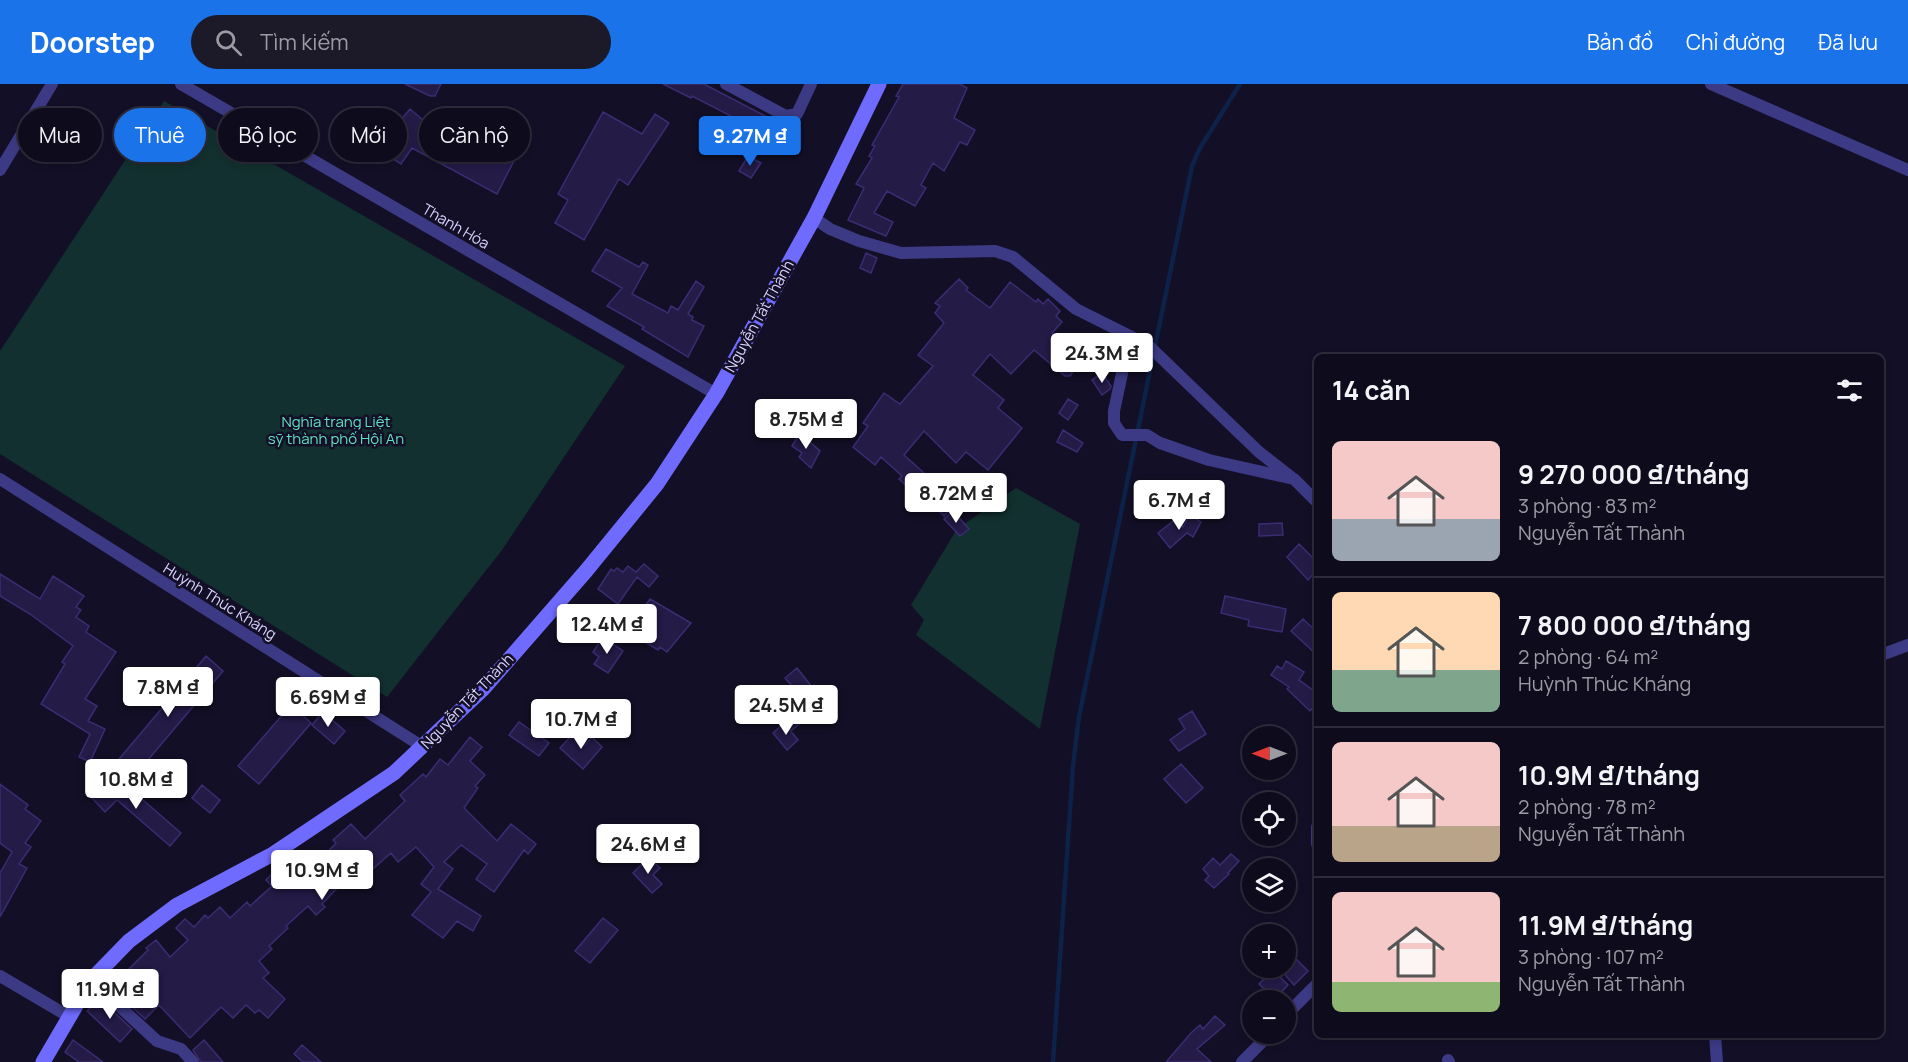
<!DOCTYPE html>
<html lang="vi">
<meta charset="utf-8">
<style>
body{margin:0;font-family:Manrope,sans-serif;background:#1c1929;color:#f1f3f6;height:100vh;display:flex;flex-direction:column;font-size:22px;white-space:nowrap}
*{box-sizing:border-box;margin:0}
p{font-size:20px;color:#9b9ba3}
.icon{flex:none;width:33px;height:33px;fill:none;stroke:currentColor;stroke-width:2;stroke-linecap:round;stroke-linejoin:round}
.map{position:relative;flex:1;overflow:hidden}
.details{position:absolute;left:1314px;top:270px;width:570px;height:684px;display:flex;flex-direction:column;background:#0e0b1c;border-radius:9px;box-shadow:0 3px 9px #0003,0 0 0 2px #2e2b3b}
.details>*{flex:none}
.guide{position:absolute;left:18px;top:24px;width:570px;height:54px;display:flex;gap:12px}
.needle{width:39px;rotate:270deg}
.tools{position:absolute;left:1242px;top:642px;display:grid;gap:12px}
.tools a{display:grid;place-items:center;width:54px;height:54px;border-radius:50%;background:#0e0b1c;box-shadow:0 3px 9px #0003,0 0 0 2px #2e2b3b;font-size:30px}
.price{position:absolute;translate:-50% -51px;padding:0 14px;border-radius:6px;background:#fff;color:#222;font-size:20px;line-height:39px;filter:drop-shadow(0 2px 3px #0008)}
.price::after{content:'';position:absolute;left:50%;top:36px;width:18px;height:14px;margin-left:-9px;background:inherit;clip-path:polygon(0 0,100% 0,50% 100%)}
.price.selected{background:#1a73e8;color:#fff}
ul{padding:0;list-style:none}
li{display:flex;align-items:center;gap:18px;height:150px;padding:0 18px}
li+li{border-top:2px solid #2e2b3b}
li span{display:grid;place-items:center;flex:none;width:168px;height:120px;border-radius:9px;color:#555}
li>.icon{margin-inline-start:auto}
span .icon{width:72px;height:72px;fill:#fffc;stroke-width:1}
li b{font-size:26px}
h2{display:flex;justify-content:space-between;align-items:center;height:72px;padding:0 18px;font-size:26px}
.chip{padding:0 21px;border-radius:27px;background:#0e0b1c;box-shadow:0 3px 9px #0003,0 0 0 2px #2e2b3b;font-size:21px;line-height:54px}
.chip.selected{background:#1a73e8;color:#fff}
header{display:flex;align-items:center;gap:36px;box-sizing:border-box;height:84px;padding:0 30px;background:#1a73e8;color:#fff}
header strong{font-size:28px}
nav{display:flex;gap:33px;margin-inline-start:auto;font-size:21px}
.search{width:420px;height:54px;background:#1c1929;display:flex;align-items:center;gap:15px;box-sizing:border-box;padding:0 21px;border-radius:33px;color:#9b9ba3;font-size:22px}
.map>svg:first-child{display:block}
.green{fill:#12302f}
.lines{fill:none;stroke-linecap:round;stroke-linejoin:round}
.stream{stroke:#0c2248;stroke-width:4.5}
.building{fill:#241b47;stroke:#3b2d73;stroke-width:1.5}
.minor{stroke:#3d3a85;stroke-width:12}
.secondary{stroke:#6f6bff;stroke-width:15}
.labels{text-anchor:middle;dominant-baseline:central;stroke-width:5;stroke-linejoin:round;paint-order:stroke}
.street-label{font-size:15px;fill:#d9d4ff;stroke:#130f26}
.park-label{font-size:15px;fill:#5fe0c0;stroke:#130f26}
</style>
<header>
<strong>Doorstep</strong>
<div class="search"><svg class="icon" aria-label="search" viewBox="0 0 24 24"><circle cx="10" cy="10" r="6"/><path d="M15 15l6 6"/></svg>Tìm kiếm</div>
<nav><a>Bản đồ</a><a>Chỉ đường</a><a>Đã lưu</a></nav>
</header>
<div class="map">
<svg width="1908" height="978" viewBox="0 0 1908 978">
<rect width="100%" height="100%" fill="#130f26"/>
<path class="green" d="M164,17L625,282L502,466L387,613L0,370V267Z
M1016,404L1080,440L1040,645L916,551L924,536L911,521L957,445Z"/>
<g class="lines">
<path class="stream" d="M1053,978L1073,682L1079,633L1192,82L1200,64L1240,0"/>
</g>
<path class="building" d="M405,0H441L435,12H430Z
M663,0H704L773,36L766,50L692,12L691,14Z
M903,0H960L967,4L954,34L975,46L967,61L960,58L944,87L933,79L921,101L926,104L915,122L887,107L874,129L893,138L886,152L848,136L864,104L856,100L872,74L869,72L875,62L872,61L899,13L896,12Z
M410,25L429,41L435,29L517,71L497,110L412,64L401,80L372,61L380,47L385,51L394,37L398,39Z
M603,28L642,50L655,30L669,39L628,101L619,95L584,156L555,139L568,116L558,110Z
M748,72L761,79L751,94L739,87Z
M606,165L639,183L643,178L648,181L632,210L668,229L671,222L678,226L696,197L704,203L688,230L693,233L692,236L704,242L688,273L642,245L644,243L607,222L622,204L592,187Z
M866,169L877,174L871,189L860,184Z
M959,195L968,204L966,206L990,224L1010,198L1036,218L1038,215L1043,220L1048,215L1060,227L1056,232L1062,238L1052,249L1081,273V277L1070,292H1065L1034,266L1011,290L990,270L973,291L1004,316L998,324L1022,344L988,386L966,368L956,379L924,347L904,371L945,408L951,402L963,413L944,432L928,417L925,419L899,395L902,392L881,373L875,381L853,363L868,342L863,339L884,309L900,320L933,282L918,271L944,239L935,229L940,222L935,219Z
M1102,289L1111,302L1110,305L1102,311L1092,296Z
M1068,315L1078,321L1068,336L1059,329Z
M1063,346L1083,359L1077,368L1057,358Z
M800,349L820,367L811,384L799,373L802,369L792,362Z
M953,427L969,445L960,452L944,435Z
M1190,431L1201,438L1193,453L1187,449L1170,464L1158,449L1177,434L1183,443Z
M1282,439L1283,451L1259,452V440Z
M1299,460L1317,478V486L1308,496L1287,473Z
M644,480L658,492L649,503L637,493L618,520L598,505L611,485L614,487L617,484L623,488L628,482L636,488Z
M0,490L40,515L53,492L84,512L76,523L81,526L76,533L89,542L86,548L116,568L85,615L97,622L88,637L105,645L90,678L79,673L90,650L41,620L65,580L62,578L73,562L30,530L0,512Z
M1225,512L1286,525L1282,548L1248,542L1249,536L1221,529Z
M650,515L691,539L667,568L660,563L658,566L631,550L636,543L632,540Z
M1303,535L1317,548V571L1291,547Z
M603,553L623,567L608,589L594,580L599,573L593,568Z
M206,572L223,587L131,696L114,681Z
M1286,577L1304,588L1299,596L1317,609V619L1310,627L1287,605L1289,603L1271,591L1277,582L1282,585Z
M797,584L812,603L814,601L822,609L818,614L823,620L791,647L774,624L779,621L775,616L793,603L785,594Z
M291,621L311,639L259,700L238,682Z
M1192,627L1206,650L1179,667L1170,656L1185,645L1179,635Z
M323,628L345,647L334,660L312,641Z
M519,638L549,659L539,672L509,651Z
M784,639L798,656L787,666L773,649Z
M573,650L585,661L592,653L602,663L583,685L560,664Z
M470,653L482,663L470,677L485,691L475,702L478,704L464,724L497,757L511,740L536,760L528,770L524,766L494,808L476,795L487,780L461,761L444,778L453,785L438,805L481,832L473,847L457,837L443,854L412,831L431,808L421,800L434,783L416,763L398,778L391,769L365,792L360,786L349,796L347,794L322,820L325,823L316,831L308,822L286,842L288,844L269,862L272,865L259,877L269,889L263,894L285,915L268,934L259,926L255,929L246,921L233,934L221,923L190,954L159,921L145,935L111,903L148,866L146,864L156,856L170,873L188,856L176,844L185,835L194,843L205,831L208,834L220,823L230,834L247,818L250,822L272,802L266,796L277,785L280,788L287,782L297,793L306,785L309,788L336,759L333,756L351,740L365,755L405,717L400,711L423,690L426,693L440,675L448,681Z
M1181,680L1203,704L1186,719L1164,695Z
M120,696L181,749L170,762L117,716L105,728L89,711L99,700L109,709Z
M0,700L28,721L25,725L41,737L25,759L31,763L19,780L27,784L0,833V789L12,768L0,759Z
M202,701L220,716L210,729L192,714Z
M1231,770L1239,777L1228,789L1229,790L1214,804L1205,796L1209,792L1203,785L1213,774L1220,781Z
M649,773L660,784L653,791L662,800L652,809L633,789Z
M603,834L618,846L590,879L575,867Z
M1286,865L1308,887L1294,901L1286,892Z
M1273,886L1288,901L1274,916H1264L1258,911L1264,905L1259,900Z
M100,915L132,945L120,958L87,927Z
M1215,932L1225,941L1197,965L1211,978H1166L1191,949L1200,941L1203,945Z
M73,956L103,978H79L65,968Z
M204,956L223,978H201L193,966Z
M302,961L321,978H303L294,970Z"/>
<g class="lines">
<path class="minor" d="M181,0L716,310
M726,0L786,32L797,30L811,0
M1711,0L1908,86
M0,86L52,0
M814,134L830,145L859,157L901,169L995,167L1013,173L1076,225L1130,252L1114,327V339L1122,351H1147L1160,359L1209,376L1294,395L1317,418
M1130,252L1150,263L1259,368L1291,393
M0,395L423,663
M1881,571L1908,561
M1317,743V760
M0,892L68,932
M91,896L157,957L181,965L193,978
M1286,931L1317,900
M1715,951L1717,978
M1448,976L1449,978
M1242,978L1270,950"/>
<path class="secondary" d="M43,978L91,896L129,857L177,821L273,770L394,689L483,605L586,487L657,400L716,310L814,134L879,0"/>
</g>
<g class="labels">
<g class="street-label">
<text transform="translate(456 142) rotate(30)">Thanh Hóa</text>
<text transform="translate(759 232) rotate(-61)">Nguyễn Tất Thành</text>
<text transform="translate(220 517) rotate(32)">Huỳnh Thúc Kháng</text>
<text transform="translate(467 617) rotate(-46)">Nguyễn Tất Thành</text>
</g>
<g class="park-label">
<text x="336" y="337">Nghĩa trang Liệt<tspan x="336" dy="17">sỹ thành phố Hội An</tspan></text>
</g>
</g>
</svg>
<div class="tools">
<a><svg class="needle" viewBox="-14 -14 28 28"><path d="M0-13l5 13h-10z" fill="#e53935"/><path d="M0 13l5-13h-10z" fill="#9b9ba3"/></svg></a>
<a><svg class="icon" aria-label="locate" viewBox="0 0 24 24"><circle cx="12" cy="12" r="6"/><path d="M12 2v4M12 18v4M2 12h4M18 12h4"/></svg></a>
<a><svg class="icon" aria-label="layers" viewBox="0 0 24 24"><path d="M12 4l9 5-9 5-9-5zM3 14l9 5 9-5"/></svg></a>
<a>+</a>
<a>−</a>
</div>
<b class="price selected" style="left:750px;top:83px">9.27M ₫</b>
<b class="price" style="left:1102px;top:300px">24.3M ₫</b>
<b class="price" style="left:806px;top:366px">8.75M ₫</b>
<b class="price" style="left:956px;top:440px">8.72M ₫</b>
<b class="price" style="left:1179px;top:447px">6.7M ₫</b>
<b class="price" style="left:607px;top:571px">12.4M ₫</b>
<b class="price" style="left:168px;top:634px">7.8M ₫</b>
<b class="price" style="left:328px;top:644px">6.69M ₫</b>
<b class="price" style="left:786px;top:652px">24.5M ₫</b>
<b class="price" style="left:581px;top:666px">10.7M ₫</b>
<b class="price" style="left:136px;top:726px">10.8M ₫</b>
<b class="price" style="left:648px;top:791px">24.6M ₫</b>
<b class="price" style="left:322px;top:817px">10.9M ₫</b>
<b class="price" style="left:110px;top:936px">11.9M ₫</b>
<div class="guide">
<a class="chip">Mua</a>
<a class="chip selected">Thuê</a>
<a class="chip">Bộ lọc</a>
<a class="chip">Mới</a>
<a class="chip">Căn hộ</a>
</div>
<section class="details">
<h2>14 căn<svg class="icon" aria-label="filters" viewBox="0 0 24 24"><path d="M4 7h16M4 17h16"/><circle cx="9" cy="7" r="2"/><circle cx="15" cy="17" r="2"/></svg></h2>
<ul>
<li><span style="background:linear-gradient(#f6c9c9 65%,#9aa5b1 0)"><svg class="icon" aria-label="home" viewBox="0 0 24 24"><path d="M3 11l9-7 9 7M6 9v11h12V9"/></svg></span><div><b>9 270 000 ₫/tháng</b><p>3 phòng · 83 m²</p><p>Nguyễn Tất Thành</p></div></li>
<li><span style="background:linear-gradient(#ffd9b3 65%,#7fa58c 0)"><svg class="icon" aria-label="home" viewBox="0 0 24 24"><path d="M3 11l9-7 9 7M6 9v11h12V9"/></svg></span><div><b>7 800 000 ₫/tháng</b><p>2 phòng · 64 m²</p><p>Huỳnh Thúc Kháng</p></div></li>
<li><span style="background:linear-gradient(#f6c9c9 70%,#b9a48a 0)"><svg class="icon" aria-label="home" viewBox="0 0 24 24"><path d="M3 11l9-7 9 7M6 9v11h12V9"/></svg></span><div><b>10.9M ₫/tháng</b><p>2 phòng · 78 m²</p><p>Nguyễn Tất Thành</p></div></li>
<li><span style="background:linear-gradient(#f6c9c9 75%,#8fb573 0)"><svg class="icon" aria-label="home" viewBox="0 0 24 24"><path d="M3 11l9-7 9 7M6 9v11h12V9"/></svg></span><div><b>11.9M ₫/tháng</b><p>3 phòng · 107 m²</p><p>Nguyễn Tất Thành</p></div></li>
</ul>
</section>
</div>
